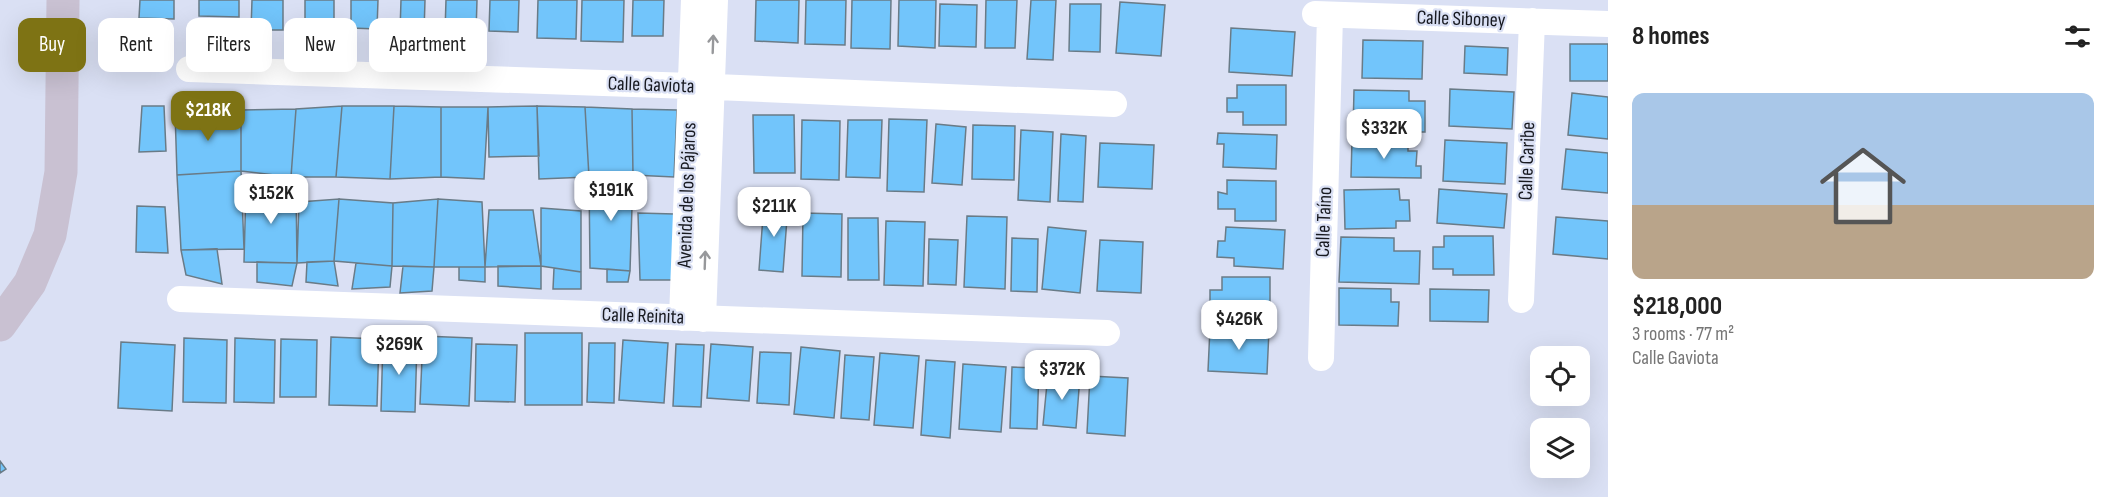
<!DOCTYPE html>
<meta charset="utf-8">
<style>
body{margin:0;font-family:"Sofia Sans Condensed",sans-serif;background:#f2f2f2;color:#222;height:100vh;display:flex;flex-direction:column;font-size:22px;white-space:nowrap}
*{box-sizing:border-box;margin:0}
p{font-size:20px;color:#767676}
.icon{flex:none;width:33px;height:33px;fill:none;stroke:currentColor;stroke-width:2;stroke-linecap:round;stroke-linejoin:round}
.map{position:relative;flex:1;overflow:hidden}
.drawer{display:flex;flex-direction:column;background:#fff;width:510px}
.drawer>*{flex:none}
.hud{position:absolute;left:18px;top:18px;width:570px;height:54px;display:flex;gap:12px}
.buttons{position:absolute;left:1530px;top:346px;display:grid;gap:12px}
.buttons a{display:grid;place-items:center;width:60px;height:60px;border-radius:12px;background:#fff;box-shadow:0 6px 24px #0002;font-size:30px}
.price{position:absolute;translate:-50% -51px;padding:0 14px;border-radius:12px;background:#fff;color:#222;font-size:20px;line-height:39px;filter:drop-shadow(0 2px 3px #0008)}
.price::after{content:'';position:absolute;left:50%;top:36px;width:18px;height:14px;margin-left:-9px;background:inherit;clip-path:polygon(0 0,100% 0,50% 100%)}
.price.selected{background:#7e7314;color:#fff}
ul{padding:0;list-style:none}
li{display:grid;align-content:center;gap:12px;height:318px;padding:0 24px}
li+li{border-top:2px solid #e0e0e0}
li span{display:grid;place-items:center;height:186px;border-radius:12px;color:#555}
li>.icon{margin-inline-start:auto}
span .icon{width:108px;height:108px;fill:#fffc;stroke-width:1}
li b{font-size:26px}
h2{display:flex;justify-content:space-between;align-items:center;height:72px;padding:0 24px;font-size:26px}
.tag{padding:0 21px;border-radius:12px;background:#fff;box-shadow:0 6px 24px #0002;font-size:21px;line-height:54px}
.tag.selected{background:#7e7314;color:#fff}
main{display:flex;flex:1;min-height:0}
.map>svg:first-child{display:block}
.building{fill:#72c5fb;stroke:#697b87;stroke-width:1.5}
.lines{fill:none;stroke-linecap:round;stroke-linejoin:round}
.street{stroke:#fff;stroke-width:26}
.secondary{stroke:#c9c1d2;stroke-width:33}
.oneway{stroke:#97989b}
.labels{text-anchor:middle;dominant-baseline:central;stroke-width:4.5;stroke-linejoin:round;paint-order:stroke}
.street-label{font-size:20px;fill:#171920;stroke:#dae0f4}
</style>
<main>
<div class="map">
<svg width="1608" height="497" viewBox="0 0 1608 497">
<rect width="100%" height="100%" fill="#dae0f4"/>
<path class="building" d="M140,0H174V19L139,18Z
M199,0H239V17L199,16Z
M252,0H283V30H251Z
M305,0H334V30L305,29Z
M351,0H378L377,29L351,28Z
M401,0H425L424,33L400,32Z
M446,0H477L476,33L445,32Z
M490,0H519L518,32L489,31Z
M538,0H577L576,39L537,38Z
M582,0H624L623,42L581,41Z
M633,0H664L663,36H632Z
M756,0H799L798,43L755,41Z
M806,0H846L845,45L805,44Z
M852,0H891L890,49L851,48Z
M899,0H936L935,48L898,46Z
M986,0H1017L1015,48H985Z
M1031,0H1056L1053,60L1027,59Z
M1120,2L1165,5L1161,56L1116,53Z
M940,4L977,5L976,47L939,46Z
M1070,4H1101L1100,52L1069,51Z
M1231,28L1295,32L1292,76L1229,72Z
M1363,40L1423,41L1422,79L1362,78Z
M1570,44H1608V81H1570Z
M1465,46L1508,48L1507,75L1464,73Z
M1237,85H1286V125H1243V112H1227V98H1237Z
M1450,89L1514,92L1512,129L1449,126Z
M1354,90L1409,91V101H1425V132H1353Z
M1572,93L1608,97V139L1568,135Z
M142,106H164L166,151L139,152Z
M342,106H394L390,179L336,177Z
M342,106L336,177H291L296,109Z
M394,106L441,107V177L390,179Z
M537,106L585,107L589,177L539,179Z
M537,106L539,156L489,157L488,107Z
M441,107H488L484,179L441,177Z
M585,107L632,109L633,175L589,177Z
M296,109L291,177L241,171V110Z
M632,109L677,110L674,177L633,175Z
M241,110V171L177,175L175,111Z
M753,115H794L795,173H754Z
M889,119L927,120L924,192L887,191Z
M802,120L840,121L839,180L801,179Z
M848,120H882L880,178L846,177Z
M936,124L966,127L962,185L932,183Z
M973,125L1015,126L1014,180L972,179Z
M1021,130L1053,132L1050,202L1018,200Z
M1218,133L1277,135L1276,169L1223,167L1224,144H1217Z
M1061,134L1086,136L1083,202L1058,201Z
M1352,140L1408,141V151H1417L1416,166H1421V178L1351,177Z
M1445,140L1507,143L1505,184L1443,181Z
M1100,143L1154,145L1152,189L1098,187Z
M1566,149L1608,153V193L1562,189Z
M241,171L244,249L181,250L177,175Z
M633,175L630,271L590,268L589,177Z
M1227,180L1276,181V221H1235V209H1218V192L1227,194Z
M246,186L296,188L297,263L244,262Z
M1399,189L1400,200H1409L1410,221H1396V228L1345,229L1344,190Z
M1439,189L1507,194L1504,228L1437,223Z
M339,199L334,261L297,263L299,202Z
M339,199L393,203L392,266L334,261Z
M438,199L482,202L485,267H434Z
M438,199L434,267L392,266L393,203Z
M764,203L788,205L783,272L759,270Z
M137,206L165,207L168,253L136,252Z
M541,208L581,211V272L541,266Z
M489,210H533L541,266L485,267Z
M638,213L674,214L673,280H640Z
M803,213L842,214L841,277L802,276Z
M967,216L1007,217L1005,289L964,287Z
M1556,217L1608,221V259L1553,254Z
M848,218H878L879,280H848Z
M886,221L925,222L923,286L884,285Z
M1048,227L1086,231L1080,293L1042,289Z
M1226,227L1285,230L1283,269L1234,266V258L1217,257L1218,241H1225Z
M1444,236H1493L1494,275H1453V269H1433V247H1444Z
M1341,237L1394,238V251H1420L1419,284L1339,282Z
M1012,238L1038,239L1037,292L1011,291Z
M929,239L958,240L956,285L928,284Z
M1100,240L1143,242L1141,293L1097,291Z
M217,249L222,284L186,275L181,250Z
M334,261L338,286L306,282L307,262Z
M257,262L297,263L292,286L257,282Z
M356,263L392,266L390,287L352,289Z
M403,266L434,267L432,291L400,293Z
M498,266H541V289L498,286Z
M459,267H485V282L459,280Z
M554,268L581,272V289H553Z
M607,269L630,271L628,282H607Z
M1222,277H1270V321H1227L1228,306H1210V290H1222Z
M1339,288L1391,289V302H1399L1398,326L1339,325Z
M1430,289L1489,290L1488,322L1430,321Z
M1210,328L1269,330L1267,374L1208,371Z
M525,333H582V405H525Z
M423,336L472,338L469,406L420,404Z
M331,337L379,339L377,406L329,405Z
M184,338L227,340L226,403L183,402Z
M235,338L275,340L274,403L234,402Z
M281,339L317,340L316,397H280Z
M383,340L417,342L415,412L381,411Z
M623,340L668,343L664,403L619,400Z
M121,342L175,345L172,411L118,408Z
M589,343H615L614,403L587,402Z
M476,344L517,345L515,402L475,401Z
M676,344L704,345L701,407L673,406Z
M711,344L753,347L749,401L707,398Z
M801,347L840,351L834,418L794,414Z
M760,352L791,353L789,405L757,403Z
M880,353L919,356L913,428L874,425Z
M845,355L874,357L869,420L841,418Z
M926,360L955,362L950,438L921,435Z
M963,364L1006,367L1001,432L959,429Z
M1012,367L1039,368L1037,429L1010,428Z
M1048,373L1080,376L1076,428L1043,425Z
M1090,376L1128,378L1125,436L1087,433Z
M0,461L6,469L0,473Z"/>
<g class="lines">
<path class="street" d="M1315,14L1608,24
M189,69L691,86L1114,104
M180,299L1107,333
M1521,300L1532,21
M682,318L694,0
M703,319L715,0
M1321,358L1330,15"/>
<path class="secondary" d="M0,325L30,283L50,235L61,172L63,0"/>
</g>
<defs><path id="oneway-shaft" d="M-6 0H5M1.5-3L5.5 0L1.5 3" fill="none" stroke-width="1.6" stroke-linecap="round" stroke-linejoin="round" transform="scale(1.5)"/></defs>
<g class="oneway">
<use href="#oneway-shaft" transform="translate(713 44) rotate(-88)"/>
<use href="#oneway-shaft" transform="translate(705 260) rotate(-88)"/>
</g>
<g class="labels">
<g class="street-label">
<text transform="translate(1461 19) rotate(2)">Calle Siboney</text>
<text transform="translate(651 85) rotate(2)">Calle Gaviota</text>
<text transform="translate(1527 161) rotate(-88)">Calle Caribe</text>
<text transform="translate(687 195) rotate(-88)">Avenida de los Pájaros</text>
<text transform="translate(1324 222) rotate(-88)">Calle Taíno</text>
<text transform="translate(643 316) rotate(2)">Calle Reinita</text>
</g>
</g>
</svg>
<div class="buttons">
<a><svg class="icon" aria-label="locate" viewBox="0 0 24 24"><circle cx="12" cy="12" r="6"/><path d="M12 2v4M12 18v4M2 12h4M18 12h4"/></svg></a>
<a><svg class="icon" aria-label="layers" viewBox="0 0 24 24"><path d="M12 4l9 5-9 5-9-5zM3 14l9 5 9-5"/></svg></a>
</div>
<b class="price selected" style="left:208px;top:142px">$218K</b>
<b class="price" style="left:1384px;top:160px">$332K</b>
<b class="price" style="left:611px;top:222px">$191K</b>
<b class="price" style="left:271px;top:225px">$152K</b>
<b class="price" style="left:774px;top:238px">$211K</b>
<b class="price" style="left:1239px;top:351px">$426K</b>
<b class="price" style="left:399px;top:376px">$269K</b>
<b class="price" style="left:1062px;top:401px">$372K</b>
<div class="hud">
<a class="tag selected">Buy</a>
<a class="tag">Rent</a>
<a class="tag">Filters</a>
<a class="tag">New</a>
<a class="tag">Apartment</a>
</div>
</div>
<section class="drawer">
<h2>8 homes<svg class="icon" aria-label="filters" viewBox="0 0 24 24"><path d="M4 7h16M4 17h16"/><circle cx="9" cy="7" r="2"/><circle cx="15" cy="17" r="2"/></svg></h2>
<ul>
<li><span style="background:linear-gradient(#a9c7e8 60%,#b9a48a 0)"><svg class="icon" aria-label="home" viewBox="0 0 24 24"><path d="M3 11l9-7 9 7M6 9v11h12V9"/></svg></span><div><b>$218,000</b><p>3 rooms · 77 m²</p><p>Calle Gaviota</p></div></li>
</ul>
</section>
</main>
